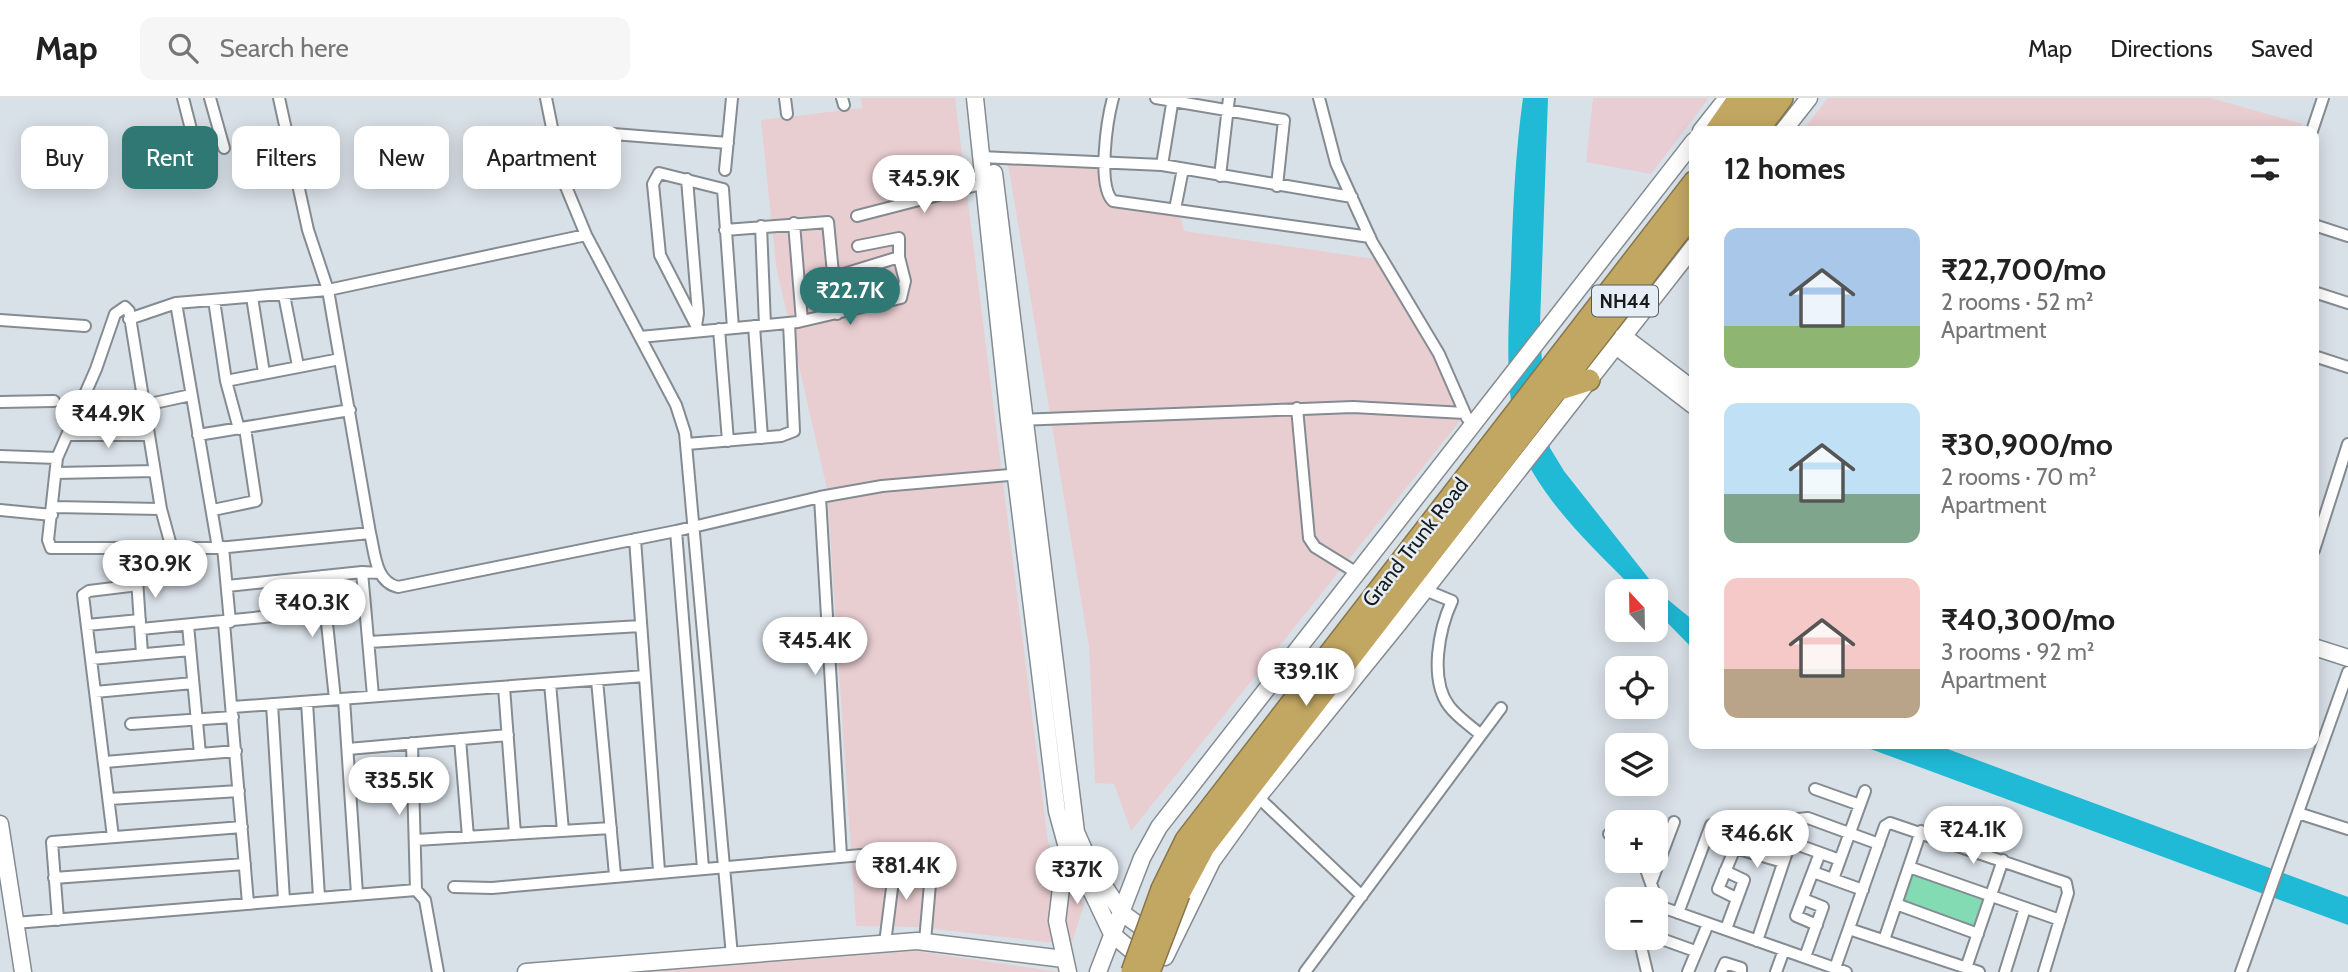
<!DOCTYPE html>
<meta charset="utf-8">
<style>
body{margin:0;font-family:Cabin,sans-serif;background:#f6f6f6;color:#222;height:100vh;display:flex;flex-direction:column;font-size:26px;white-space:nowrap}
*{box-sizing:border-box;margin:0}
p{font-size:23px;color:#767676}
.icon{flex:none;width:38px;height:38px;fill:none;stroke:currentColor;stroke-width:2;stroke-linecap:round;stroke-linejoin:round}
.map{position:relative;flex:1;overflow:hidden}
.panel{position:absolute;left:1689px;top:28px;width:630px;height:623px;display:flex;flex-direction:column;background:#fff;border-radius:14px;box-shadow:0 4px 18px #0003}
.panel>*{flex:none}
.guide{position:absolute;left:21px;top:28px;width:665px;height:63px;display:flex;gap:14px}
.needle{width:46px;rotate:338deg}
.controls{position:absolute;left:1605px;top:481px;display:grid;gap:14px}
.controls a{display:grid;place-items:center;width:63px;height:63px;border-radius:14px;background:#fff;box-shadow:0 4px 18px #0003;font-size:35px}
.price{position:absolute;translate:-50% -60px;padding:0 16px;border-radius:24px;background:#fff;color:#222;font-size:23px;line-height:46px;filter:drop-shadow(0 2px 4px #0008)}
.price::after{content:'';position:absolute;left:50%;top:42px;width:21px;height:16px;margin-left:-10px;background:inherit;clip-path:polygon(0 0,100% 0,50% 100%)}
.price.on{background:#307873;color:#fff}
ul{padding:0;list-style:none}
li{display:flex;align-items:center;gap:21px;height:175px;padding:0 35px}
li span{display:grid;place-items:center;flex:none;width:196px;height:140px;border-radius:14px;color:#555}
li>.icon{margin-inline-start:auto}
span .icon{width:84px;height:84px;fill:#fffc;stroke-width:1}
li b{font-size:30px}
h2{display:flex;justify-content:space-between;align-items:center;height:84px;padding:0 35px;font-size:30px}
.chip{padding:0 24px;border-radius:14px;background:#fff;box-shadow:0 4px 18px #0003;font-size:24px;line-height:63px}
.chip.on{background:#307873;color:#fff}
header{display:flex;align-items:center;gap:42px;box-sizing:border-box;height:98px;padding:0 35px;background:#fff;border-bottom:2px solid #e0e0e0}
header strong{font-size:33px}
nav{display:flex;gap:38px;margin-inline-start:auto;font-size:24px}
.search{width:490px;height:63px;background:#f6f6f6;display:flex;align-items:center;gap:18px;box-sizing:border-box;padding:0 24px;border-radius:14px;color:#767676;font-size:26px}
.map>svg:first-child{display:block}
.commercial{fill:#e8ced4}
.industrial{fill:#e9ced1}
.green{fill:#82dbb2}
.water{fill:#20bad7}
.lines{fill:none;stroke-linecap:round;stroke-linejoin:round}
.street-casing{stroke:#848b91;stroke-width:14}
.secondary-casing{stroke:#848b91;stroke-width:19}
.highway-casing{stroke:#86764a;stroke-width:24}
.street{stroke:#fff;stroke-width:10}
.secondary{stroke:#fff;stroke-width:16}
.highway{stroke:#c2a763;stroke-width:21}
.highway-bridge-casing{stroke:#86764a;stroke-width:24;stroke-linecap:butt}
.highway-bridge{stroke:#c2a763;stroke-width:21}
.labels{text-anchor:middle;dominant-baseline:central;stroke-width:5;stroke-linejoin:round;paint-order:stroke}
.shield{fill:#e6eef5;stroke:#565a5e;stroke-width:2}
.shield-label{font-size:19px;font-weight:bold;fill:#181a1d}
.street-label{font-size:21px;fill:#181a1d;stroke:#e6eef5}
</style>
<header>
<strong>Map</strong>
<div class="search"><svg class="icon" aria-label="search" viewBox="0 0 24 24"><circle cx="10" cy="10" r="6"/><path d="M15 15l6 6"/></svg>Search here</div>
<nav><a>Map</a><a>Directions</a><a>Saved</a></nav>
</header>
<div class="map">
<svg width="2348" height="874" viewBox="0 0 2348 874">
<rect width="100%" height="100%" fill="#d9e1e8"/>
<path class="commercial" d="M1593,0H1709L1651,76L1586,64Z"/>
<path class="industrial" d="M861,0H955L1048,744L1084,807L1071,847L918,829L856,828L827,391L776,168L761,22L862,10Z
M1828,0H2211L2303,26L2300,33H1802Z
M1095,65L1110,108L1179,114L1184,133L1375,161L1439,266L1460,323L1131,733L1114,686L1095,685L1089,549L1008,66Z
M916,853L1060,874H644Z"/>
<path class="green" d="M1912,775L1985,801L1975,830L1902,804Z"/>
<path class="water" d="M1523,0H1548L1540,226L1545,326L1550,350L1564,373L1661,496L1694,523V552L1656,513V494L1636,493C1600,457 1558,418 1532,373C1500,319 1509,230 1511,169C1513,112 1515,57 1523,0Z
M1857,646H1934L2348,799V827Z"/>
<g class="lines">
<g class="street-casing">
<path id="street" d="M183,0L192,35
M210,0L224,50
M279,0L308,132L328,192L370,435C375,455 375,484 398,489L676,433L820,399L882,388L1021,376
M546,0L562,79L586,137L676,307L685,335L732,858
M785,0L787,16
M842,0L844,7
M1113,0C1107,22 1097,88 1113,103L1370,139
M1156,0L1284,22L1277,88
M1319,0L1336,65L1372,144L1439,256L1467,320
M2312,33L2323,0
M552,35L613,36L728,45
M981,59L1162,67L1352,99
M1162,67L1173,0
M725,72L732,0
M1220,78L1229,0
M687,81L698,215L696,228
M1175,111L1183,71
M857,118L985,85
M794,125L802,223
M2314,127L2348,138
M761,128L765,227
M725,132L828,124L837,216
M834,179L899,159
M2314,194L2348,205
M284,197L298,268
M252,199L264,275
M214,202L226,283L239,331
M176,205L218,450
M129,221L176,205L328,192L586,137
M0,222L85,228
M754,228L762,340
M719,231L728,343
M699,233L660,157L653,86L659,75L723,91L733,230
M640,239L798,224L901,200L905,183L899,159V140L858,148
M2314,258L2348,269
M226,283L340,261
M0,304L54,303
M145,307L191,297
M1297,310L1309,440L1315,449L1357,475
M1018,322L1353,309L1465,315
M68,337H148
M198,337L350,312
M687,346L781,338L794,333L789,225
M0,358L57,360
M56,375L155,373
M820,399L841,758
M53,409L161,411
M0,412L52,417
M213,412L256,403L245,330
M676,433L703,770
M635,441L659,773
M223,449L230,524
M135,451L142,556
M172,451L161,411L129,213L125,209L115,216L96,271L57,360L48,442L51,450H218L370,435
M2314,452L2348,346
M362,474L373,598
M322,478L335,601
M227,488L362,474L380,475
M1425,492L1452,503C1439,531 1429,581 1449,608C1457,619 1471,628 1481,637
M224,525L248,805
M87,527L140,522
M188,527L200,656
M141,531L324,513
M369,544L641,528
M91,561L190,552
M597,582L615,777
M550,585L563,733
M504,589L515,736
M95,594L193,585
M344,601L357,796
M307,604L319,799
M272,606L284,802
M233,609L645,578
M131,626L233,619
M460,641L468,739
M412,645L416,792
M348,651L508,637
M105,664L236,653
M1815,691L1860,707
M1258,699L1362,798
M109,701L239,693
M2298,715L2348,731
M1609,736L1617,737
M113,739L83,497L89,493L138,487
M416,742L611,730
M1790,744L1840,762
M1754,754L1765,722
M1643,763L1659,808
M1909,769L2060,822
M1725,773L1744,782L1726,831
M1813,774L1863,792
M54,780L245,766
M1833,781L1865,693
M1651,785L1674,724
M454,789L492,790L884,755L900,762L930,786L925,843
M1736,800L1718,791L1735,750L1783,764
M1803,801L1823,809L1805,859
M1896,806L1978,836
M1656,807L1846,874
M1678,815L1711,727
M58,822L52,744L242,729
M15,825L416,792L425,802L438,874
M1817,827L1796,818L1820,755
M1849,831L1979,874
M1656,839L1695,853
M1639,840L1647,874
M1884,842L1921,733
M1757,843L1798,721L1808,720L1879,746
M885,845L896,759
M1835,870L1885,728L1890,725L2066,785L2068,795L2044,874
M1966,870L2003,762
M1305,874L1501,610
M1688,874L1708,826
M1721,874L1725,865L1741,870V874
M1776,874L1784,852
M2005,874L2025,810
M2241,874L2348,574"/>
</g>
<g class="secondary-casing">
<path id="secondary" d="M975,0L1009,322L1057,713L1069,757L1093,796L1112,836L1144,863
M1701,33L1727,0
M1783,33L1809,0
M994,75L1076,734L1091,768L1122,815L1154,838
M1623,238L1694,292
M1616,248L1694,308
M2314,549L2348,560
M0,726L23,874
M1066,749L1057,823L1068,874
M1165,859L1212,763L1258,699L1399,525L1694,148
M526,874L917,843L1064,861
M1098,874L1142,760L1159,729L1694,43"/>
</g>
<g class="highway-casing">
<path id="highway" d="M1716,33L1739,0
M1733,33L1759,0
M1757,33L1782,0
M1557,292L1589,282
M1162,791L1186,742L1694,84
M1179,796L1204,749L1694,114"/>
</g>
<use href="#street" class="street"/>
<use href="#secondary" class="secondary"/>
<use href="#highway" class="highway"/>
<g class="highway-bridge-casing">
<path id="highway-bridge" d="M1132,874L1162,791
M1149,874L1179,796"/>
</g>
<use href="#highway-bridge" class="highway-bridge"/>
</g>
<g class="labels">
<rect class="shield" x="1592" y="187.5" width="66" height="31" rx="5"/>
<g class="shield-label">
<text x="1625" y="203">NH44</text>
</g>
<g class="street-label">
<text transform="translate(1415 444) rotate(-52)">Grand Trunk Road</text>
</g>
</g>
</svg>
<div class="controls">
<a><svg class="needle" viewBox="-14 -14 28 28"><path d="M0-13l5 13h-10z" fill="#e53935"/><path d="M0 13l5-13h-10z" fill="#767676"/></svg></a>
<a><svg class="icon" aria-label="locate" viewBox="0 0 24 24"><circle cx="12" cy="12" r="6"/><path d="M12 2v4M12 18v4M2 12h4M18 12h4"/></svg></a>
<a><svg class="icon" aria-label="layers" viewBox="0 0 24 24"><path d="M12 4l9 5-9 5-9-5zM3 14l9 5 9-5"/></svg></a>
<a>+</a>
<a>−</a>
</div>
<b class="price" style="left:924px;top:117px">₹45.9K</b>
<b class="price on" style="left:850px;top:229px">₹22.7K</b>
<b class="price" style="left:108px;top:352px">₹44.9K</b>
<b class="price" style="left:155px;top:502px">₹30.9K</b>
<b class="price" style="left:312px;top:541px">₹40.3K</b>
<b class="price" style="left:815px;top:579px">₹45.4K</b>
<b class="price" style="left:1306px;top:610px">₹39.1K</b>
<b class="price" style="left:399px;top:719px">₹35.5K</b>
<b class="price" style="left:1973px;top:768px">₹24.1K</b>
<b class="price" style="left:1757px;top:772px">₹46.6K</b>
<b class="price" style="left:906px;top:804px">₹81.4K</b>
<b class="price" style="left:1077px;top:808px">₹37K</b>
<div class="guide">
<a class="chip">Buy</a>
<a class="chip on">Rent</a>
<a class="chip">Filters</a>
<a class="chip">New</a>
<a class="chip">Apartment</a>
</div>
<section class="panel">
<h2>12 homes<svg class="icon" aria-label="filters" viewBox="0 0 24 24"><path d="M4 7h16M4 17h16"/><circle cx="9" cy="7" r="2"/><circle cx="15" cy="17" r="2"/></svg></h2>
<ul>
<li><span style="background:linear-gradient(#a9c7e8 70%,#8fb573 0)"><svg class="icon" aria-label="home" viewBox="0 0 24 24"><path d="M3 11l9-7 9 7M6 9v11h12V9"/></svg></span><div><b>₹22,700/mo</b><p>2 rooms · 52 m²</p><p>Apartment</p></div></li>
<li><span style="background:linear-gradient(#bfe0f5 65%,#7fa58c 0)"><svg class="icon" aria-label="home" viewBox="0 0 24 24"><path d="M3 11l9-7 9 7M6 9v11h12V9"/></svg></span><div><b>₹30,900/mo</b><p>2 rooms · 70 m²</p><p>Apartment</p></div></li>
<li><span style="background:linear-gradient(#f6c9c9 65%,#b9a48a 0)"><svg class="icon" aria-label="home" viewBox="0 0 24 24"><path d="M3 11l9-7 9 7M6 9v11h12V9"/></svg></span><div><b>₹40,300/mo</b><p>3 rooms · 92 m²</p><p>Apartment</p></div></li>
</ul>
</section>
</div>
